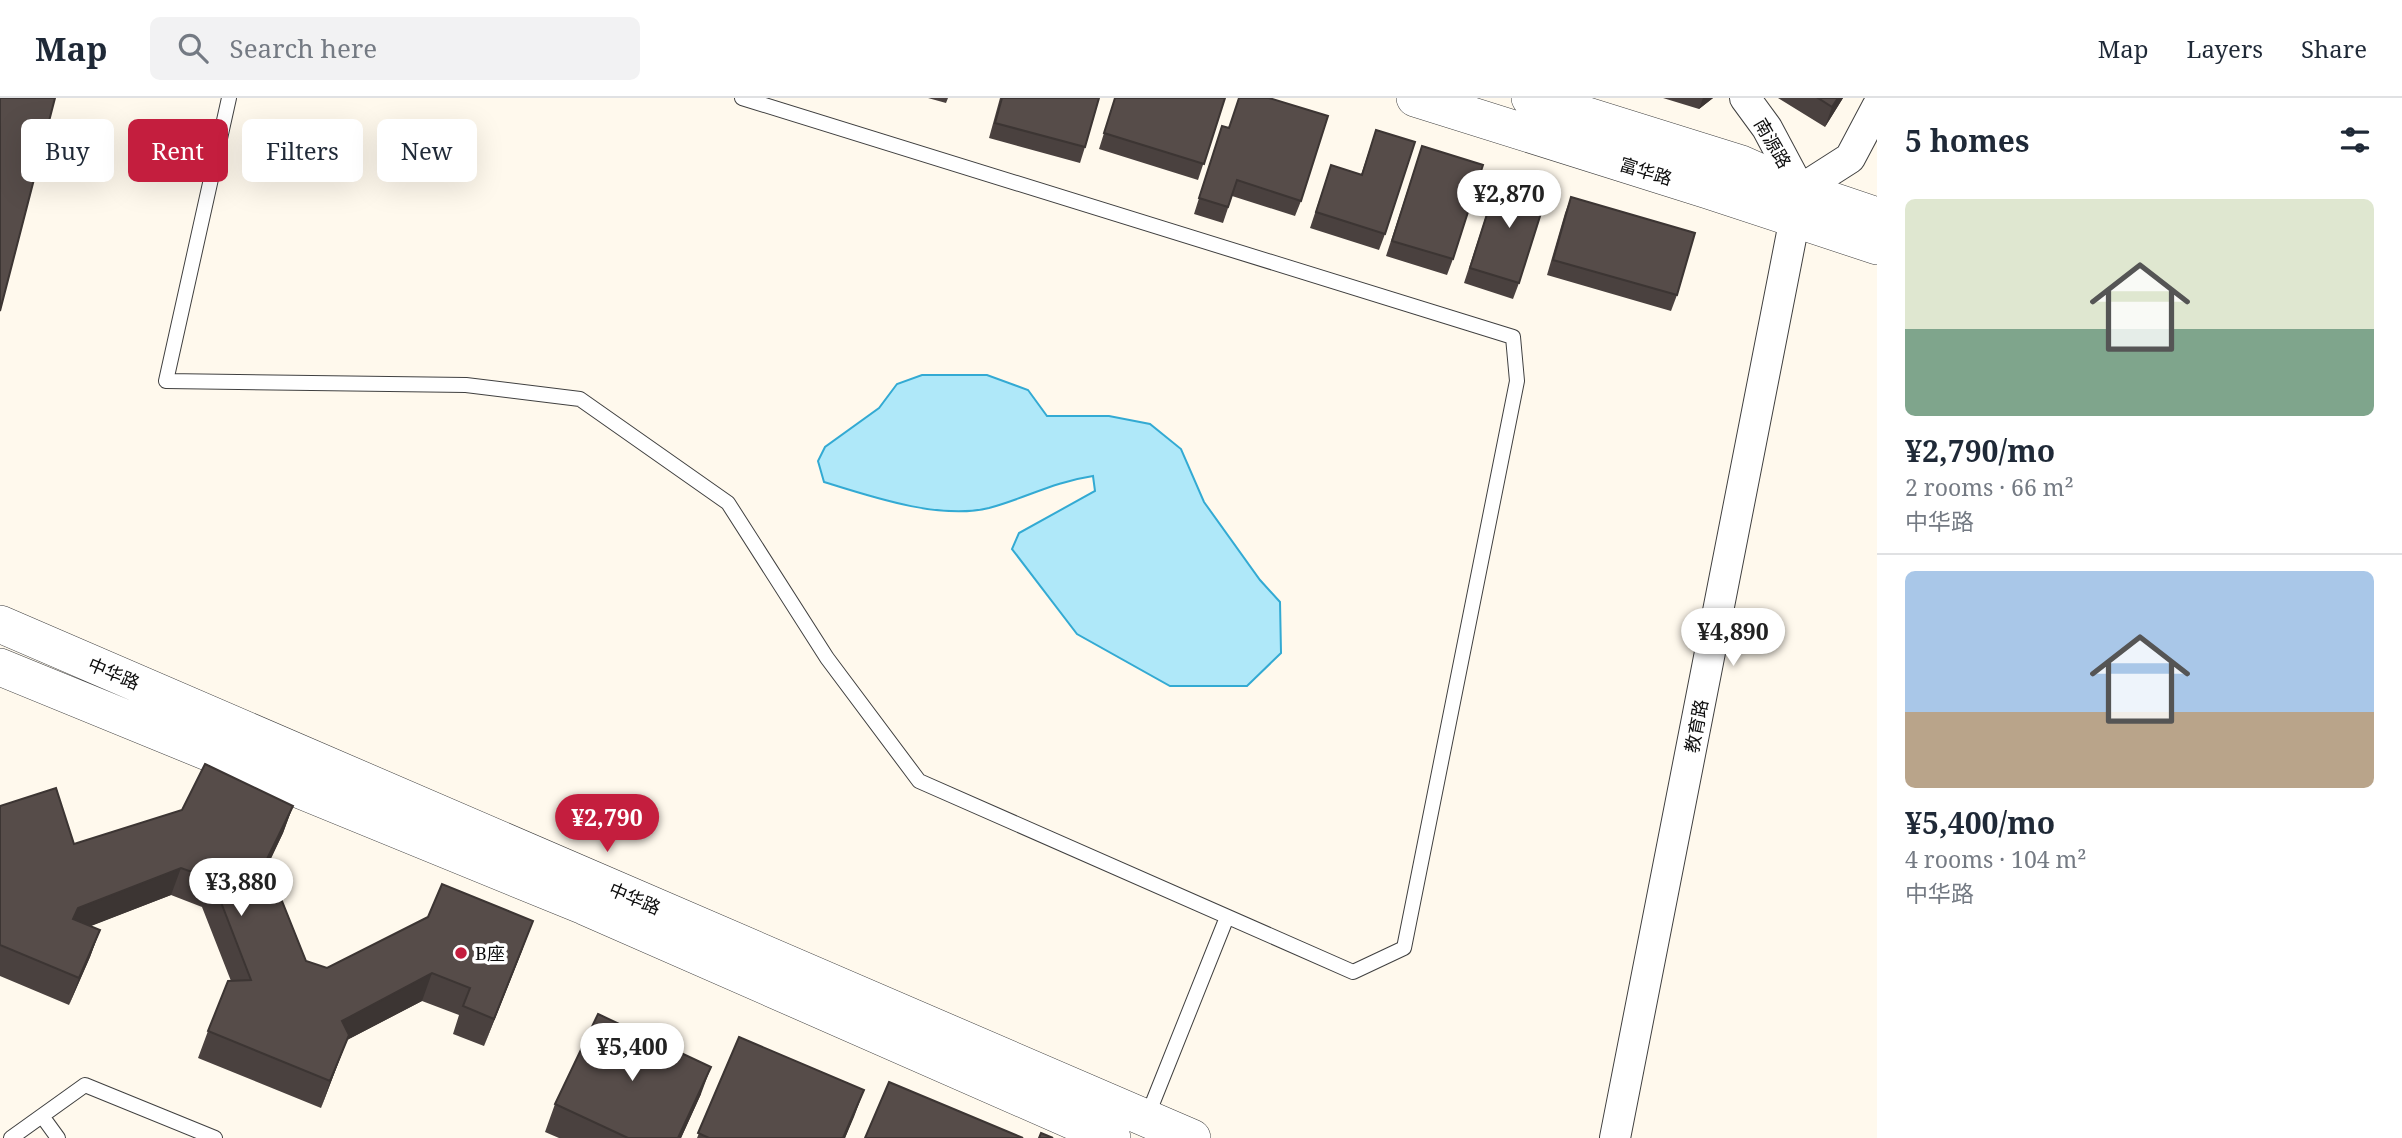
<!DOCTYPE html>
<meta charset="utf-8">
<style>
body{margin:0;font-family:"Noto Serif","Noto Sans SC",serif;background:#f2f2f3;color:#1f2937;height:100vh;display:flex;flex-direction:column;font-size:26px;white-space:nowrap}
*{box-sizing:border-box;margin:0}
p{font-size:23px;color:#747a83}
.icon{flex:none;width:38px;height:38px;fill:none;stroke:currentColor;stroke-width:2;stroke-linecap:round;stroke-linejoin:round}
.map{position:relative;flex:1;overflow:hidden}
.side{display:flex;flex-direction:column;background:#fff;width:525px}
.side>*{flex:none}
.banner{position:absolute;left:21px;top:21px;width:665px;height:63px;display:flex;gap:14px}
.price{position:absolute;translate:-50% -60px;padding:0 16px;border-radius:24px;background:#fff;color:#222;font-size:23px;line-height:46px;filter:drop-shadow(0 2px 4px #0008)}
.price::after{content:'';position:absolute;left:50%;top:42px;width:21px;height:16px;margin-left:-10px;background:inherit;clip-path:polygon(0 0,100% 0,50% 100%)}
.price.active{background:#c41e3e;color:#fff}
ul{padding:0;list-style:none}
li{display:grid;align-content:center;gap:14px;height:371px;padding:0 28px}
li+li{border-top:2px solid #e0e1e3}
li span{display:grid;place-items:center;height:217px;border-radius:10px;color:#555}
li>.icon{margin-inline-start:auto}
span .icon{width:126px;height:126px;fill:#fffc;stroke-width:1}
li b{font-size:30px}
h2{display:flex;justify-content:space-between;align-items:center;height:84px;padding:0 28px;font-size:30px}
.chip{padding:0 24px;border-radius:10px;background:#fff;box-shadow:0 7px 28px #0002;font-size:24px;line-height:63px}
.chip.active{background:#c41e3e;color:#fff}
header{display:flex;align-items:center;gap:42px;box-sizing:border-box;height:98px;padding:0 35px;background:#fff;border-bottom:2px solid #e0e1e3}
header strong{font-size:33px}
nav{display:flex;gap:38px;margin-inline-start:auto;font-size:24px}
.search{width:490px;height:63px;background:#f2f2f3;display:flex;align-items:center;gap:18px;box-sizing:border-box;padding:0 24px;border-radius:10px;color:#747a83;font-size:26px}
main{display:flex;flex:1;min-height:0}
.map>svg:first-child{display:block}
.water{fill:#afe8f9;stroke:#33aad3;stroke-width:2}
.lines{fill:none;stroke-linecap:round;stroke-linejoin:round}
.service-casing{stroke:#404040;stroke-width:16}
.minor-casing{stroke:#404040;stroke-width:32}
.tertiary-casing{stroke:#404040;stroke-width:38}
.service{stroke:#fff;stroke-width:14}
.minor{stroke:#fff;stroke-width:30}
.tertiary{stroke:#fff;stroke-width:37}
.wall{fill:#4a413f}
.shaded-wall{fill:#3c3533}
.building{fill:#564c49;stroke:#3c3533;stroke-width:2}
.poi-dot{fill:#c41e3e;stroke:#fff;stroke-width:2.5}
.labels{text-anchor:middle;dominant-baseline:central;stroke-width:7;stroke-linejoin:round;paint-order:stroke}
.street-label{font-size:18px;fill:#0d0d0d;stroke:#fff}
.poi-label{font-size:18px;fill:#0d0d0d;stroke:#fff;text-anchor:start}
</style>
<header>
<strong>Map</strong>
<div class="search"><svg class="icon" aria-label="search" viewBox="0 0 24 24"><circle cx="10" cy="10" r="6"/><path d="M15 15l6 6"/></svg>Search here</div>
<nav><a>Map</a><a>Layers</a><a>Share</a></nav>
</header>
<main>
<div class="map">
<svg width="1877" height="1040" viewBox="0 0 1877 1040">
<rect width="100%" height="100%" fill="#fff9ed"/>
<path class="water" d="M922,277H987L1028,292L1047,318H1109L1150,326L1181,351L1204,404L1260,482L1280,504L1281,555L1247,588H1170L1077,536L1012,451L1019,435L1095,393L1093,378C1053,384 1026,400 989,410C940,422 872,399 824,384L818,363L825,349L879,310L897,286Z"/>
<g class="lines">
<g class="service-casing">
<path id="service" d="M229,0L166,283L466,287L580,301L728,405L827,560L919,683L1353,874L1404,850L1517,283L1513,239L742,0
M42,1018L58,1040
M1147,1019L1227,819
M11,1040L85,987L215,1040"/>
</g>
<g class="minor-casing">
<path id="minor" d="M1745,0L1767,30L1800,92
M1800,92L1850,60L1877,9
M1615,1040L1799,99"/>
</g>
<g class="tertiary-casing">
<path id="tertiary" d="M1415,0L1708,92L1877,148
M1530,0L1741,66L1800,92L1877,118
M0,526L1192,1040
M0,569L584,808L1112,1040"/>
</g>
<use href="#service" class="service"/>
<use href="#minor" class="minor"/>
<use href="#tertiary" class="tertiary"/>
</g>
<path class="wall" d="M928,0H948L946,5Z
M1000,0H1099L1085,49L1080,65L989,40Z
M1115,0H1225L1198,82L1099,51Z
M1663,0H1713L1699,11Z
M1778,0H1843L1825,29Z
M1222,28L1301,103L1295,118L1232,98L1223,125L1194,116Z
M1376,32L1385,136L1379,152L1310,130L1331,67L1361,77Z
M1422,48L1453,161L1447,177L1386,158Z
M1499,78L1519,185L1513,201L1464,185Z
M1571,99L1677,197L1671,213L1547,177L1565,115Z
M0,708L74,746L293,708L283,735L268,767L306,863L327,870L523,850L484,948L453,936L459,917L422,903L347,942L321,1010L198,960L208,933L231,883L202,809L171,797L90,828L100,832L90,859L69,907L0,878Z
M739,939L864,992L845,1040H697Z
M701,996L681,1040H559L545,1034L555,1006Z"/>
<path class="shaded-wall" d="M1703,0H1713L1699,11Z
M1838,0H1843L1825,29L1832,9Z
M293,708L283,735L256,791L266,763Z
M181,770L171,797L68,837L78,810Z
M533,823L523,850L484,948L494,921Z
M100,832L90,859L69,907L79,880Z
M432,875L422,903L347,942L321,1010L330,983L342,923Z
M711,969L701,996L681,1040H678Z
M864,992L854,1019L845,1040H843Z"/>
<path class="building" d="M0,0H55L0,213Z
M1002,0H1099L1085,49L995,25Z
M1115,0H1225L1204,66L1104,35Z
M1239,0H1269L1328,18L1301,103L1237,82L1228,109L1199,100L1222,28L1229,30Z
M1818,0H1838L1832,9Z
M1376,32L1415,44L1385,136L1316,114L1331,67L1362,77Z
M1422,48L1483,67L1453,161L1392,143Z
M1499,78L1548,93L1519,185L1470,170Z
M1571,99L1695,135L1677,197L1553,162Z
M205,666L293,708L266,763L306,863L327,870L428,819L442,786L533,823L494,921L463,908L470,890L432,875L342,923L349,937L330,983L208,933L228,883L251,882L212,781L181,770L78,810L73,821L100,832L79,880L0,847V708L56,690L74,746L182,712Z
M598,916L711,969L678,1040H628L555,1006Z
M739,939L864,992L843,1040H709L698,1035Z
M889,984L1023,1040H865Z
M1041,1035L1053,1040H1039Z"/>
<circle class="poi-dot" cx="461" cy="855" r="7"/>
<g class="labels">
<g class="street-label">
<text transform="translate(1773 45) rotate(60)">南源路</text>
<text transform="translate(1646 73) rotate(17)">富华路</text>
<text transform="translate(114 575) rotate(23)">中华路</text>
<text transform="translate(1696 628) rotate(-79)">教育路</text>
<text transform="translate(635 800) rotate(23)">中华路</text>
</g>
<g class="poi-label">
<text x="475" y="855">B座</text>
</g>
</g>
</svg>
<b class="price" style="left:1509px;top:132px">¥2,870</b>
<b class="price" style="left:1733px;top:570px">¥4,890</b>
<b class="price active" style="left:607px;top:756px">¥2,790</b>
<b class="price" style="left:241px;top:820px">¥3,880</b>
<b class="price" style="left:632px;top:985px">¥5,400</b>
<div class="banner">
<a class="chip">Buy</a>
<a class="chip active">Rent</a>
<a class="chip">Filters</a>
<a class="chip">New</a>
</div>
</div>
<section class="side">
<h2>5 homes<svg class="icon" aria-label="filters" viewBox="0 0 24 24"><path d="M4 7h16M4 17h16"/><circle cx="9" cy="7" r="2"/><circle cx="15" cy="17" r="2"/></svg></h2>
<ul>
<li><span style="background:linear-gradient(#dfe7d0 60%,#7fa58c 0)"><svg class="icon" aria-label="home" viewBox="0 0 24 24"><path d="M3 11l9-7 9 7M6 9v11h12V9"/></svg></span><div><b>¥2,790/mo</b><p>2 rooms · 66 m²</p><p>中华路</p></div></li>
<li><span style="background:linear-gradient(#a9c7e8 65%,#b9a48a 0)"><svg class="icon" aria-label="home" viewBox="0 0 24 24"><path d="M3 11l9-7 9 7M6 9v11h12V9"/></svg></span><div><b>¥5,400/mo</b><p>4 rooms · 104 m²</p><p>中华路</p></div></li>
</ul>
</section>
</main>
